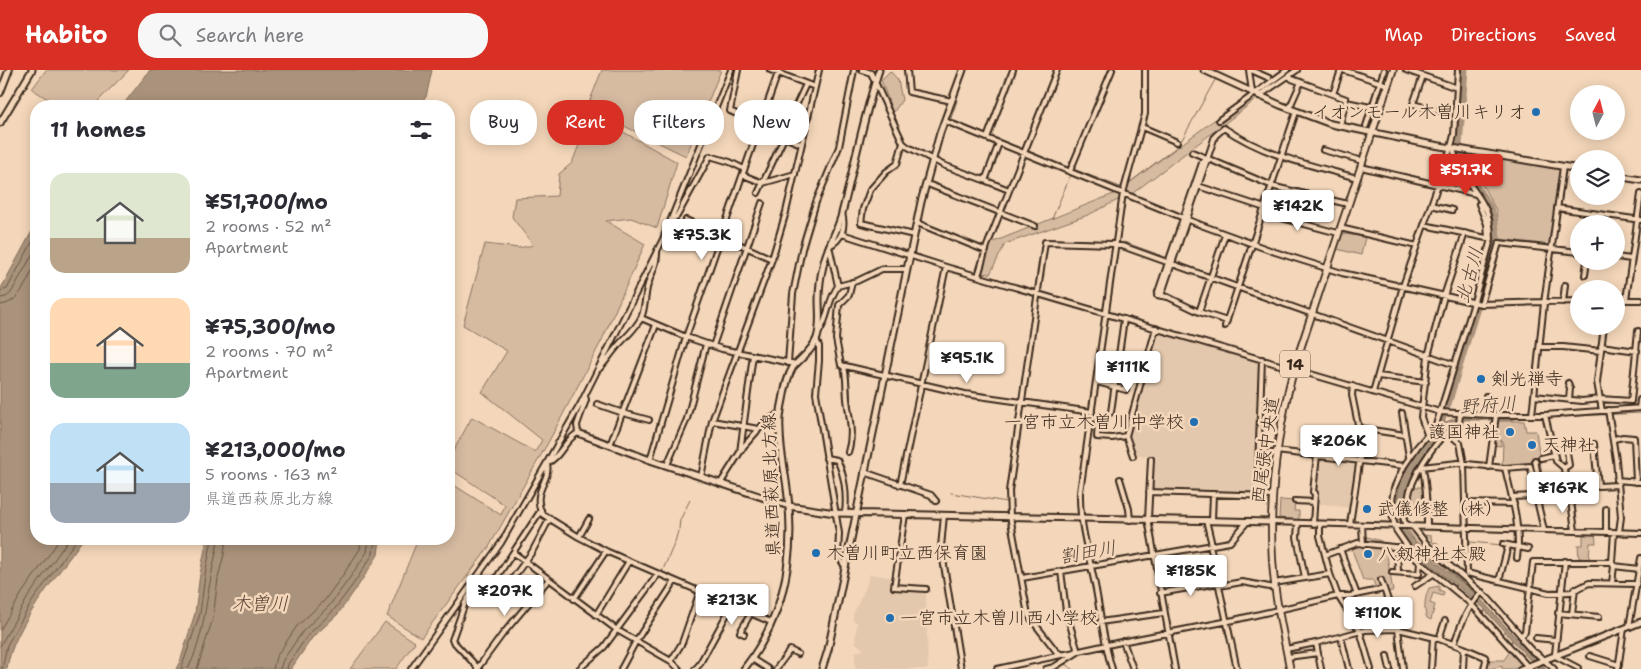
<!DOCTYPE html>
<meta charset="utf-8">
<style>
body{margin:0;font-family:"Shantell Sans","Klee One",sans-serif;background:#f7f7f7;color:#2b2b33;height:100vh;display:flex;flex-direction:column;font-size:19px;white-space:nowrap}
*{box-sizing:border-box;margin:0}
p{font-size:16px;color:#7c7c81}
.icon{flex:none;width:28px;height:28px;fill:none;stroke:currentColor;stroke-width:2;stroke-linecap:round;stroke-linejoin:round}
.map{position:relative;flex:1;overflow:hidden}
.sheet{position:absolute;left:30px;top:30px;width:425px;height:445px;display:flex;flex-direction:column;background:#fff;border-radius:20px;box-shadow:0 2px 12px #0003}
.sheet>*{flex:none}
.hud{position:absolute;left:470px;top:30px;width:475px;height:45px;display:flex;gap:10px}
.needle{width:32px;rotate:7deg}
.fabs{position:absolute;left:1570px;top:15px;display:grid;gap:10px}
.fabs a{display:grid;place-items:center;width:55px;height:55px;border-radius:50%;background:#fff;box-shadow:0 2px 12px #0003;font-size:25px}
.price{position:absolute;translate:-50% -42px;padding:0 11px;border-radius:5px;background:#fff;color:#222;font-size:16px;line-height:32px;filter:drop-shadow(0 1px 2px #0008)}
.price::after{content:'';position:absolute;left:50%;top:30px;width:15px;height:11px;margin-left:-8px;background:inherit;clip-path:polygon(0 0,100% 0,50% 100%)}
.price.active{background:#d93025;color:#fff}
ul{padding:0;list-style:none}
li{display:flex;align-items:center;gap:15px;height:125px;padding:0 20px}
li span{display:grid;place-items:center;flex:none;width:140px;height:100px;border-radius:15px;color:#555}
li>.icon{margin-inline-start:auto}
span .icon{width:60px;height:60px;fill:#fffc;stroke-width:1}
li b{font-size:21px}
h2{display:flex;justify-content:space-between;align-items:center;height:60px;padding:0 20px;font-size:21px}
.chip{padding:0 18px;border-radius:20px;background:#fff;box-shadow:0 2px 12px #0003;font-size:18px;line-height:45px}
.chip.active{background:#d93025;color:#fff}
header{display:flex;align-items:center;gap:30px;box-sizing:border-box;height:70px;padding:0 25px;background:#d93025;color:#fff}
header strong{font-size:24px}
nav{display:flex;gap:28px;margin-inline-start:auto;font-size:18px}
.search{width:350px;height:45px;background:#f7f7f7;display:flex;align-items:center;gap:12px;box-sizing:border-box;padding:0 18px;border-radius:20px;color:#7c7c81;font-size:19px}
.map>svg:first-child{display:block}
.built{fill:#e4c8ad}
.green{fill:#d6bba1;stroke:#887260}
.water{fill:#aa937c;stroke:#7e6956}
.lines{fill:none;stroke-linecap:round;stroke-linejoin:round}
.shore{stroke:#675444;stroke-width:1}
.stream{stroke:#7e6956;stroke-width:1}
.river{stroke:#aa937c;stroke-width:9}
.street-casing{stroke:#3b2a1e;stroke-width:8}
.secondary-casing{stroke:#3b2a1e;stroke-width:9}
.primary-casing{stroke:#3b2a1e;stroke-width:9}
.street{stroke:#f4d7ba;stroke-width:4}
.secondary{stroke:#f4d7ba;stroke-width:5}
.primary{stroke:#f4d7ba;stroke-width:5.5}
.poi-dot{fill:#1f6fb2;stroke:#f4d7ba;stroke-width:2}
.labels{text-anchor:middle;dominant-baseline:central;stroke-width:5;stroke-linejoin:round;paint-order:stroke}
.shield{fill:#f4d7ba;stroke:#725e4d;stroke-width:1}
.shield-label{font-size:16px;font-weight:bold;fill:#3b2a1e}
.poi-label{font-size:18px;fill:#3b2a1e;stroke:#f4d7ba;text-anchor:start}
.street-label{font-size:18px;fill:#3b2a1e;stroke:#f4d7ba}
.water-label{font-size:19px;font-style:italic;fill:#574436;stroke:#f4d7ba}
</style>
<header>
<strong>Habito</strong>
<div class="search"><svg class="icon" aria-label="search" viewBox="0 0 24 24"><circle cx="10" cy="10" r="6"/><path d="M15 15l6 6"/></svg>Search here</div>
<nav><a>Map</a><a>Directions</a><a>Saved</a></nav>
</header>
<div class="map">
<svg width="1641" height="599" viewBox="0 0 1641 599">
<rect width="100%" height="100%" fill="#f4d7ba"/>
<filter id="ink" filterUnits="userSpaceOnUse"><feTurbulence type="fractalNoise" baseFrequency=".02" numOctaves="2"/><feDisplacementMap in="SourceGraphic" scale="10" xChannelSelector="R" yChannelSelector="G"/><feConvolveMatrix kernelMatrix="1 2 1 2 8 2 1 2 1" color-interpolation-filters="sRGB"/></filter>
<g filter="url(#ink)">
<path class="built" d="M1157,261L1258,290L1254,424L1152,420L1155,387L1134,384L1127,366Z
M1318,387L1355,392L1357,394L1351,438L1316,433L1317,422L1314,420Z
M870,504L894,508L893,518L926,521L928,599H855V582L864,580L855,572L857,552H853V544L865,519Z"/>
<path class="green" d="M46,0H129L93,36H59L32,19Z
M602,0H721L686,86L587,38Z
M1288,0H1295L1129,126L1123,123L1125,116L1252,22L1255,23Z
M890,1L898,10L902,30L893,43L881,10Z
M591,44L677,92L657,158L631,148L606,151L645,174L602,270L549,371L489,477L421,568L387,546L418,469H449V412L501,445L505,435L449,398V389L472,347L535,382L542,370L482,322L507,281L463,255L485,174L519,178L533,175L512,147L515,128L557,126L559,104L572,93Z
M1463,80L1563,97L1551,175L1500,169L1496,140Z
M1116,123L1120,124V129L1088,145L1005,174L990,204L981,203L991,173Z
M1338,163L1365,167L1361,185L1333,178Z
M1497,351H1524L1526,361H1536L1545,426H1538L1530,396L1502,398L1503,371L1501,370V376L1493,375Z
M1413,417H1424L1425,437L1410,438V429Z
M1280,430L1295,431L1294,441H1299V450L1279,448Z
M1411,456L1423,469V465L1431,466L1432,472L1438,473V477L1432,479L1479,523L1477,525L1415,471L1406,457Z
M1583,462L1595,463L1596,473H1590L1589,489L1579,488L1578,475H1583Z
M1367,467L1381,471L1387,486L1393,521L1381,522V519L1376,520L1373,510H1363L1351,477L1359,475L1371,476L1358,473L1351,475L1350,472Z
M1439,516V520L1444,522L1443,526L1433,523L1430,533L1435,535L1431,550L1427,548C1423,539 1425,527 1429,518Z
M385,552L415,572L396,599H350Z
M1510,581L1524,595L1514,599H1502V596L1490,599L1487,597L1489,590H1504Z"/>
<path class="water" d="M150,0H432L426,27L416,36H122Z
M36,154V469H83C59,504 12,558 7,599H0V220Z
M1448,322L1452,323L1444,353L1458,347L1513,348V350H1460L1446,359L1420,391L1417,395L1419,398L1417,396C1409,411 1405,424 1403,440L1399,442C1400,467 1447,500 1465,515L1468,512L1467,516L1477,525L1516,568L1520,566L1518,569L1546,599H1538L1513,571L1509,574L1512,570L1486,541L1483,544L1485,539L1456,515L1453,517L1455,514C1431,496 1397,473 1394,440L1396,439C1397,410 1411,389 1430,368L1429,365L1431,366L1439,355Z
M207,469H380L378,485L358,516L338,544L312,568L291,599H176L181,589L195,543L200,504Z"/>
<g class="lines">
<path class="shore" d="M0,221L7,219L36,165
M0,228L6,227L11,223L36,178
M0,235C20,234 28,208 36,193
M0,560L22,523L60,469
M0,576L28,527L69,469
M2,599L7,575L33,530L77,469
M181,599L200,544L205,505L212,469
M188,599C203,570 205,538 211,507C213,494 217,482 218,469
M197,599L213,548L218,508L224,484L226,469
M273,599L276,587L297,556L324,531L343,505L360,479L361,469
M280,599L283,590L303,561L329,536L349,509L367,482L369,469
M287,599L288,594L308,565L334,540L354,513L373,484L375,469"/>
<path class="stream" d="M957,31L951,48L952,50L986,64
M760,49L762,44
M991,66L1023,79
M1029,81L1069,98
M1076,100L1115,115L1120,117L1123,115
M1129,113L1179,75L1215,10
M731,132L741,102
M1052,149L1071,104
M1051,169L1114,171
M1124,172L1168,188
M1175,191L1210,204
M1214,205L1233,212
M844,232L851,227L852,221
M686,260L718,170
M838,267L842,290
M847,300L849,305L852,348
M1020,328L1030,263
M661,346L682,275
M1512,349L1641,343
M595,365L611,371
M614,372L635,380
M850,380L854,367L852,357
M657,388L668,392
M672,393L698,403
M868,406L923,424
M1008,417L1019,334
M951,423L1007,432
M1008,450L1018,505
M679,459L680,450L690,430
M1213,473L1229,470L1242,454
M1156,483L1209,474
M1092,494L1152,483
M1470,498V472L1502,475
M662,502L675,472L678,461
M1023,506L1088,495
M1470,510L1471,506
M1023,528L1026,546L1037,560
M1064,593L1072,599"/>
<path class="river" d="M1447,334L1496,171L1493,150L1489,138L1462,96L1458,75L1464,0"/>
<g class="street-casing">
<path id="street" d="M738,0L730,41L784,65
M770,0L815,17
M862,0L871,3L903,73L908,77L943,95L984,110L986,108L999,73
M907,0L909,22L952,31
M1249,0L1252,22
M1251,0L1269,8
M1343,0L1388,15
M1406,0L1457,18
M1289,6L1292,9L1346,29L1340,56
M1423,6L1413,34L1439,41
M1333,24L1341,0
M1259,26L1297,0
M1346,32L1380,39
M1289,39L1301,12
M1219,50L1287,0
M945,51L1201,155L1275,182L1342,203L1481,234L1579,231
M1366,56L1384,0
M1142,57L1177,72
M784,67L801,74
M987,68L1013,0
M903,73L897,94L886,102L870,120L863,139L861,153L914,165
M1323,80L1363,91
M1192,82L1275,117L1348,134
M1454,82C1459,103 1473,117 1483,134C1490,145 1491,157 1491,169
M1204,87L1157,225L1168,227L1199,242L1227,251
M1361,97L1476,124
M1070,101L1112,0
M743,105L763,113L795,104
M984,110L1009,120
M930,115L1035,156
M1198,116L1265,138
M758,123L783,70L793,42L806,14
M1479,134L1487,154L1488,168
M1431,135L1452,140
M1557,138L1641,150
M1263,143L1338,163
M672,150L677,146L710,86L730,92L744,99
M686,150L772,189
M917,153L986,181
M1424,155L1491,169L1472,239L1436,355L1417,377L1404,396L1394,418L1391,437L1393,449L1396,460L1416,489L1471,534L1530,599
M1340,158L1417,176
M842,164L946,197L1440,342L1488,345H1545L1641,338
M829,176C842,170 846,157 842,143
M828,178L830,180L838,216
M1616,187L1631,189
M1585,205L1587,191
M978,206L987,176L1057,0
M1161,226L1215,66L1224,58C1265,86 1310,95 1357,108
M1616,230H1641
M1626,230L1641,124
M1563,232L1565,215
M1481,234L1499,173L1579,182
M1199,242L1225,165
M641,248L686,267L722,279L796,294
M1124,249L1111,342L1098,353L1097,367L1112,368L1126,366
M1225,256L1296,42
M819,262C829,248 827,231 838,216L857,211L882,199H907
M816,270L819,276V291L816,323L839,463L838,486L844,495
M713,276L762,133
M1601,276L1637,281
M1540,277H1563L1601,281
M788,293L793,224L802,179L816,132L839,77L854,0
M841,295L965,324L1092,342
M599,299C606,292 610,285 616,278C624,268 635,260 641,248C645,239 645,228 647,218C650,205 658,195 657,181
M1378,306L1426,312
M1097,312L1126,320
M1568,313L1570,318L1569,330
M1373,322L1403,216L1451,77L1454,65L1458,0
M585,326L586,330L577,355L578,363C564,370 561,387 547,393C551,412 531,420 542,444L579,467L608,482L771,552
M1486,326L1488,345
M1534,326L1582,331L1600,329L1631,331
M1631,331L1638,261
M597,334L623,343L649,350
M1639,338L1640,330
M1608,340L1616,390L1621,447L1619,462
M1602,341L1597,312L1604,256
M1402,343L1409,387
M1460,344L1459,355C1439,363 1417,399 1410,420C1408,427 1408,435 1408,443L1402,444L1405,453L1414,458L1429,477L1442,489L1489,529L1522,567V570L1533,582L1536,583L1554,599
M1532,345L1544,233L1563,97
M1545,345L1556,391L1564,398L1567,424
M712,351L759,359
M1457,356L1455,369L1460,373L1464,394L1467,504
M1359,358L1405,365
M1427,364L1421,347L1428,286L1444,226L1465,163
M1614,369L1623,367L1634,368L1636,412
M610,375L656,255
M1276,381L1404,396
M740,382L753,285
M848,382C854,364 849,347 847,329C846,318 847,308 844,297L841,295L836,269L839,235L849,225L852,212
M1259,383H1276
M1133,386L1126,366L1156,258
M826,388L837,390C845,405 847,426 845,443
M1541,388L1554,385
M1151,389L1148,449L1175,599
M650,390L686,267L779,0
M1535,390L1542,426
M667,395L687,349L706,274
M1421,397L1458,393L1505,398C1512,428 1521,457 1517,488
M1489,397L1496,345
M1423,398C1426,415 1427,439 1427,456
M1505,398L1530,396L1538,426
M1564,398L1569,395L1566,376L1594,374L1598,416
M1258,399L1262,289
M864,402L931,425L936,431
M701,407L712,351L772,189L786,142L819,0
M1120,409L1129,439L1130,450
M1616,410L1641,412
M720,414L744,376L767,350L781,343
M900,415L946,197
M1149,422L1271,426
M1570,424L1575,461
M1536,426L1544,460
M1513,427L1567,424L1582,422L1598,416L1617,415
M1295,431L1314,432
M1465,433L1514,434
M905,445L894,517L926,519
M944,445L941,477L961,599
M1206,450L1212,475
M1212,450L1213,424
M1271,452L1641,463
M1298,454L1297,467L1305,508
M1313,454L1315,423L1313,422L1317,385
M1320,454V466L1330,504L1338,526L1360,561L1371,599
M1350,454L1362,374L1352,325L1353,316
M1362,455L1363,474
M1606,462V439
M1614,462L1612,492L1614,496L1639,499
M579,467L589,449
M1503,474L1528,479
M1210,475L1237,599
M1397,477L1398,502
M1340,479L1357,525
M514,483L617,560L671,591L679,599
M1325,485L1358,473L1402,478L1406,475
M1565,491L1555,584L1557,587L1578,598
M1392,502L1419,504L1420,493
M1467,503L1549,523L1571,522L1589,513L1636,514
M478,508L477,512L465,533L452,570L479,599
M513,508L532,482L550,448
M1022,508L1230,472L1248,451
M1381,510L1398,559L1403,599
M1499,511L1508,476
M497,513V507L541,440
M1274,513L1330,504
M1612,513L1614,496
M1219,516L1242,512L1275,518
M1415,516L1433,504
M1160,523L1218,513
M574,529L606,481
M1558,543L1599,547
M1572,544L1575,519
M596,545L629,491
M1100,552L1164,543
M1629,557L1641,488
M744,564L740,562L751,543
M1521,566L1525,562L1533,492H1612
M1341,567L1349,599
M1536,568L1556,570
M1439,569L1445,551
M1123,571L1133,599
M1316,573L1321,599
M1454,574C1461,554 1467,538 1482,522
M1464,578L1485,587L1486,590L1484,599
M1286,579L1316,573L1365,560L1398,559L1439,569L1464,578L1463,599
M1062,585L1056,581L1028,545L1010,446L1009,421L1045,172L1113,174L1125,177L1455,295
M1387,586L1390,599
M1590,586L1619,595
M1288,587L1318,583
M752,589L768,599
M671,591L682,573L700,521
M411,599L501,473L581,333L663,169L731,0
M477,599L502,565L549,509
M579,599L604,577L658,504
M621,599L636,571L675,511
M695,599L699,595L732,535
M776,599L790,580L798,584
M997,599L1121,572L1234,550L1338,526H1350L1384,519
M1046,599L1054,597L1078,582L1066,541L1061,501
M1112,599C1104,573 1101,547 1096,520C1090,488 1079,454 1080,422L1123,123L1145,44V0
M1431,599L1433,568
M1618,599L1624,559"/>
</g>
<g class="secondary-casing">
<path id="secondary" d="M1204,0L1280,35L1331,54L1428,74L1579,99
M0,23L9,0
M0,53L32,0
M1616,106L1641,110
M578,363L650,390L789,436L835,443L1271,452
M744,599C783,549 795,489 788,427C786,405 780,382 780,360C779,350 781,339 783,330C785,318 787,307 793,297C801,288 813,280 817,268C821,256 819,242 819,230C819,219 820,208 823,196C826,179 836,164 841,147C854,98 863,48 879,0
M822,599L828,580L921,132L940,63L963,0
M1521,599L1641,552"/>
</g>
<g class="primary-casing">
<path id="primary" d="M1290,599C1285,572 1278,544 1275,517C1266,443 1275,370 1294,298L1393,0"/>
</g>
<use href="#street" class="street"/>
<use href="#secondary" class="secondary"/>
<use href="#primary" class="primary"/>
</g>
</g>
<g class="poi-dot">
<circle cx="1536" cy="42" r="5"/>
<circle cx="1481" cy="309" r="5"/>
<circle cx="1194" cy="352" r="5"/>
<circle cx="1510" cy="362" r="5"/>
<circle cx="1532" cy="375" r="5"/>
<circle cx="1367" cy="439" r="5"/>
<circle cx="816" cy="483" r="5"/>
<circle cx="1368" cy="484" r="5"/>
<circle cx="890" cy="548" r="5"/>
</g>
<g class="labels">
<rect class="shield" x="1280" y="280.5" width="30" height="27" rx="4"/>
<g class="shield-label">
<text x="1295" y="294">14</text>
</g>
<g class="poi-label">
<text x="1526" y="42" text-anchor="end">イオンモール木曽川キリオ</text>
<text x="1491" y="309">剣光禅寺</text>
<text x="1184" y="352" text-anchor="end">一宮市立木曽川中学校</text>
<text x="1500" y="362" text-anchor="end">護国神社</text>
<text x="1542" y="375">天神社</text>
<text x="1377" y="439">武儀修整（株）</text>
<text x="826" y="483">木曽川町立西保育園</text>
<text x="1378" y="484">八剱神社本殿</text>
<text x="900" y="548">一宮市立木曽川西小学校</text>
</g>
<g class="street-label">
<text transform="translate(1265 380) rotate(-82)">西尾張中央道</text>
<text transform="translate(771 415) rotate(-92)">県道西萩原北方線</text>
</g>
<g class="water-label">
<text transform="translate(1469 205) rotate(-74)">北古川</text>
<text transform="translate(1488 335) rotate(-4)">野府川</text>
<text transform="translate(1088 482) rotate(-10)">割田川</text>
<text x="260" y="533">木曽川</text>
</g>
</g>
</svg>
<div class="fabs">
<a><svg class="needle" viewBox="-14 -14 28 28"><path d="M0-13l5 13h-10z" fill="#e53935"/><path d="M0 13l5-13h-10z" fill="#7c7c81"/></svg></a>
<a><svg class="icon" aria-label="layers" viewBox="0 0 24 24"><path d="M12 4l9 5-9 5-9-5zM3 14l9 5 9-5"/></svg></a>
<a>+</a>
<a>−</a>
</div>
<b class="price active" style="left:1466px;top:126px">¥51.7K</b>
<b class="price" style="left:1298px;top:162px">¥142K</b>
<b class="price" style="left:702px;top:191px">¥75.3K</b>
<b class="price" style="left:967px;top:314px">¥95.1K</b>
<b class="price" style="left:1128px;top:323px">¥111K</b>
<b class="price" style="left:1339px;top:397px">¥206K</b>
<b class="price" style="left:1563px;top:444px">¥167K</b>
<b class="price" style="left:1191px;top:527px">¥185K</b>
<b class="price" style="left:505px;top:547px">¥207K</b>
<b class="price" style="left:732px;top:556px">¥213K</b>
<b class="price" style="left:1378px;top:569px">¥110K</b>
<div class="hud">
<a class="chip">Buy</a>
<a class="chip active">Rent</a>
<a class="chip">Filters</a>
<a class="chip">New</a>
</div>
<section class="sheet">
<h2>11 homes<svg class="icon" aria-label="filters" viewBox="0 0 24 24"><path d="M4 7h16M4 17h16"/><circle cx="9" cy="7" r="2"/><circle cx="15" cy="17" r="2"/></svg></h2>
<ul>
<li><span style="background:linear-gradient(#dfe7d0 65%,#b9a48a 0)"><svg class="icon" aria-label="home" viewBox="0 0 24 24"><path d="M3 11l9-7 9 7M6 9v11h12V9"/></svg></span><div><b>¥51,700/mo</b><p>2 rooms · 52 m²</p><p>Apartment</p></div></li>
<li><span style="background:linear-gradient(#ffd9b3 65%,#7fa58c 0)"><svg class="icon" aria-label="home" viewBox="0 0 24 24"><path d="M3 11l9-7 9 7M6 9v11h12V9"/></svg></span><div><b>¥75,300/mo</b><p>2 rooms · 70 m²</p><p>Apartment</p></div></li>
<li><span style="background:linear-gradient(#bfe0f5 60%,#9aa5b1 0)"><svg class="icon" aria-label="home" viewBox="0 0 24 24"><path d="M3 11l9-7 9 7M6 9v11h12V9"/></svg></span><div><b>¥213,000/mo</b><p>5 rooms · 163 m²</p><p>県道西萩原北方線</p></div></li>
</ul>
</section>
</div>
